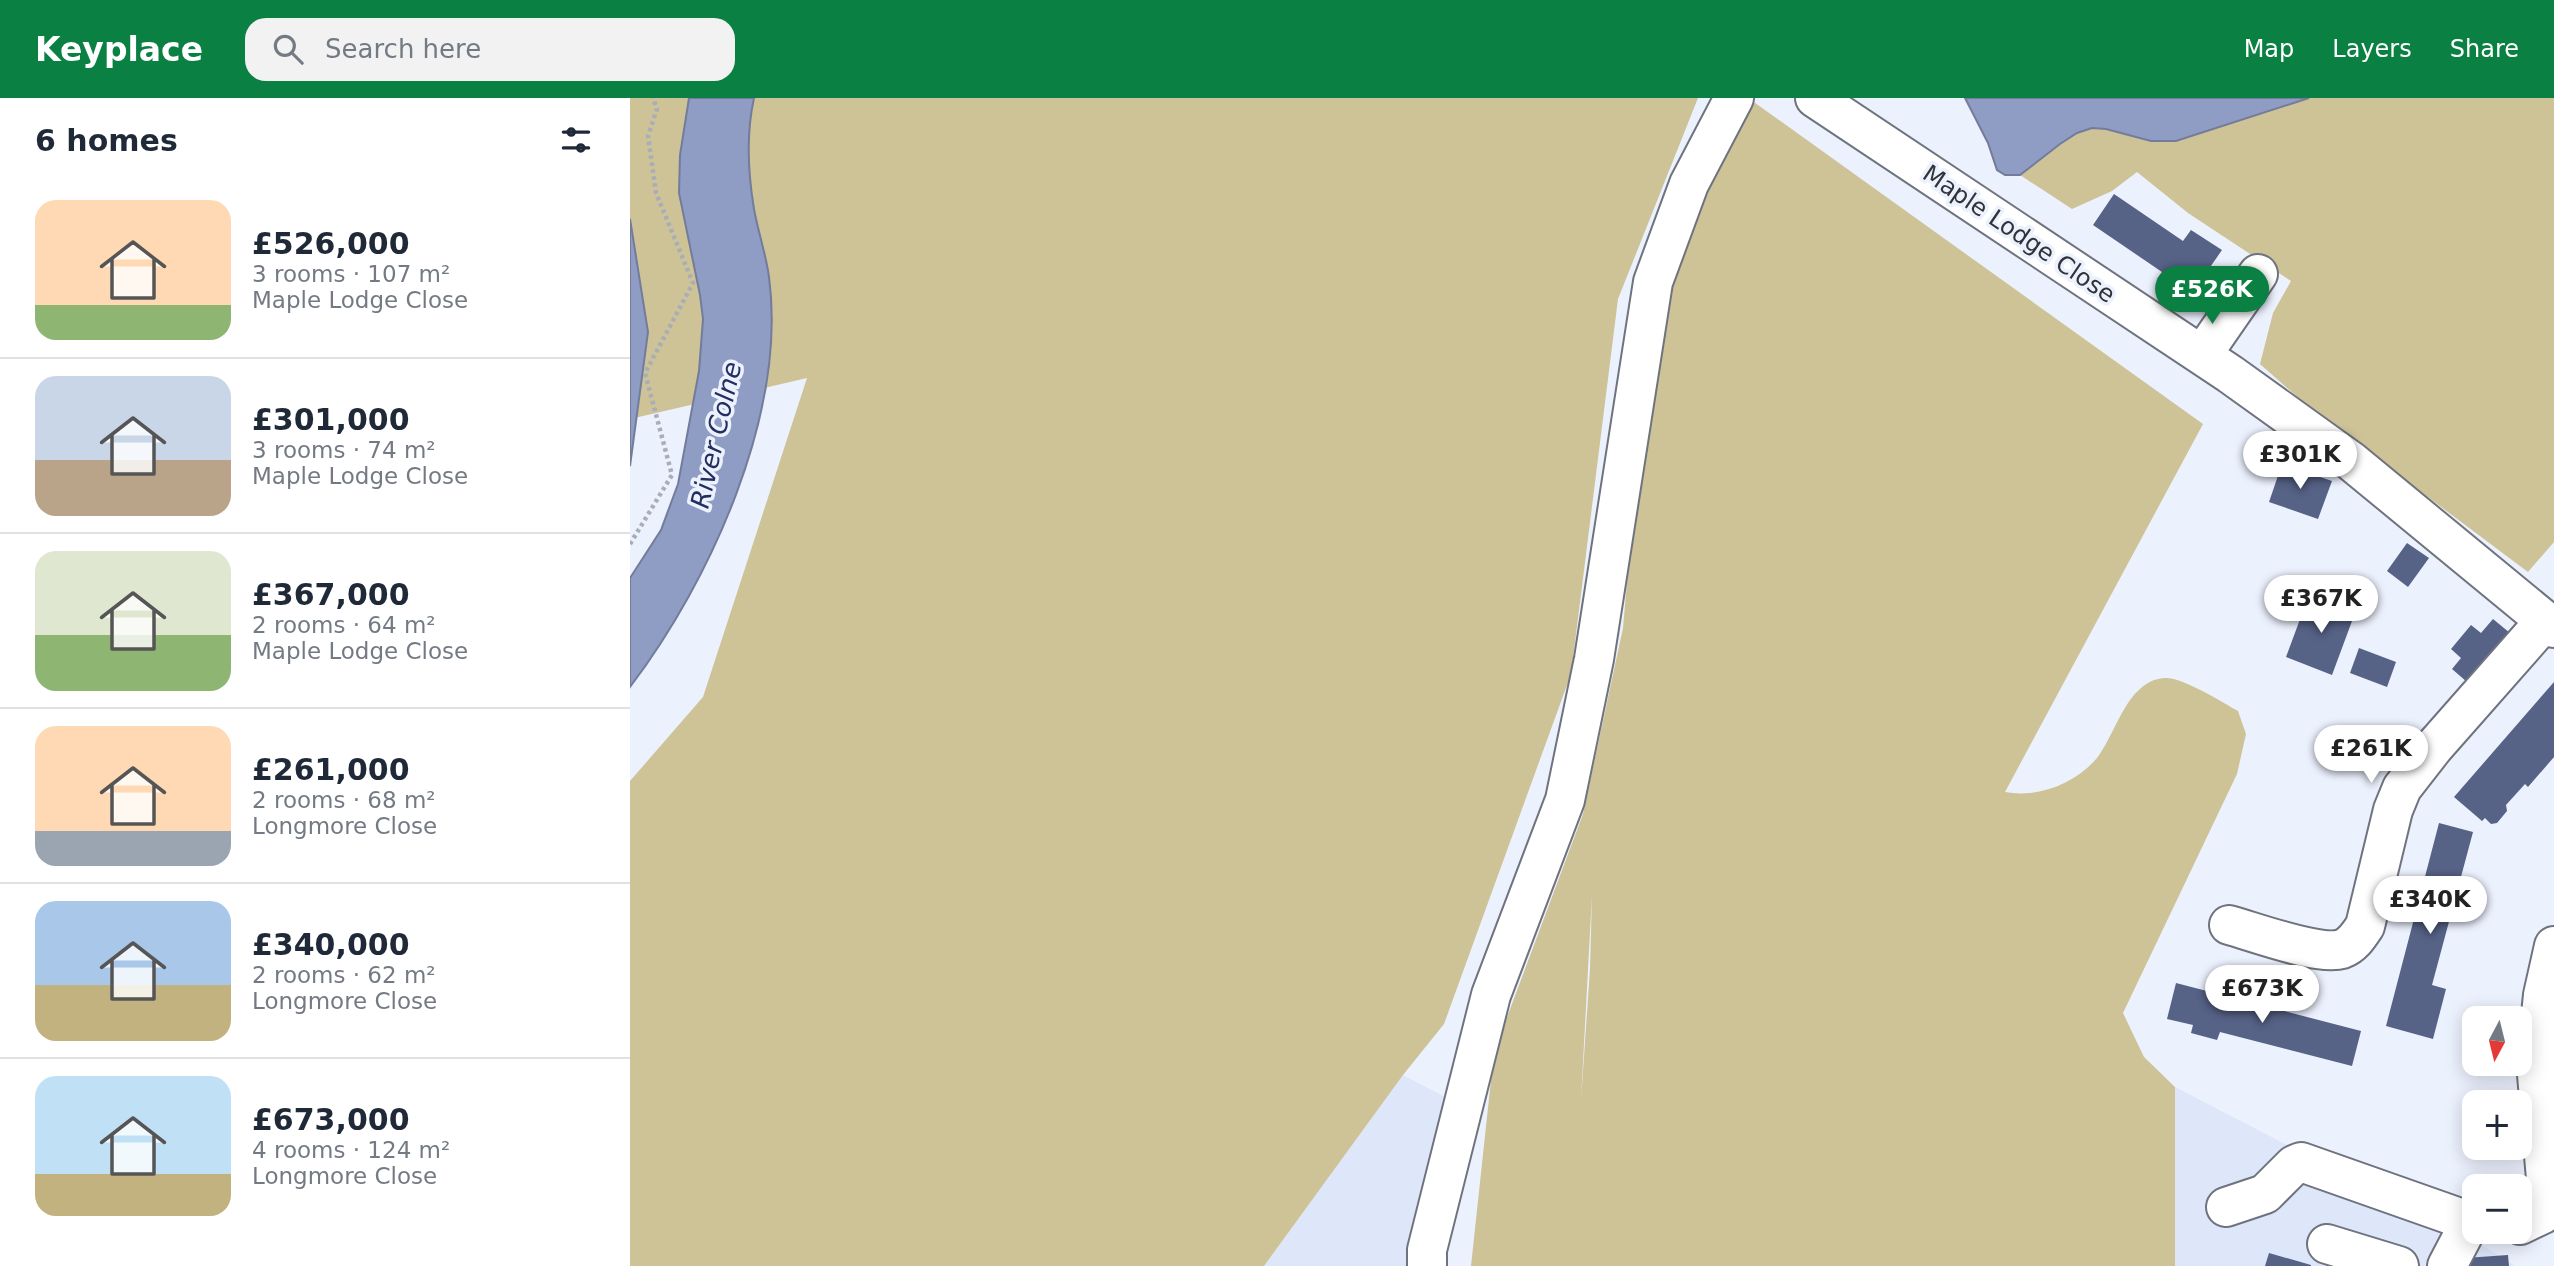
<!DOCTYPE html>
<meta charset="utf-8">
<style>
body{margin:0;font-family:"DejaVu Sans",sans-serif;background:#f2f2f3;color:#1f2937;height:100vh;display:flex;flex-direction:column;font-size:26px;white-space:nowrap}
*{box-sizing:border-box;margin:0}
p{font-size:23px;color:#747a83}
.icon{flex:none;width:38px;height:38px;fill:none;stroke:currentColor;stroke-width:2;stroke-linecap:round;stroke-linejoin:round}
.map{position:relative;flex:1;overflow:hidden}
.details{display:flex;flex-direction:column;background:#fff;width:630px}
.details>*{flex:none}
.needle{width:46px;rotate:187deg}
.tools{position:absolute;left:1832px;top:908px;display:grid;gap:14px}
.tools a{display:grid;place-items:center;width:70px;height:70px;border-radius:14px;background:#fff;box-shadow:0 4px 18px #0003;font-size:35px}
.price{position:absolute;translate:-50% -60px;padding:0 16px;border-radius:24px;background:#fff;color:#222;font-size:23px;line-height:46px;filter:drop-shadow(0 2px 4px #0008)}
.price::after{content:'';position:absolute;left:50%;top:42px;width:21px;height:16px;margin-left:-10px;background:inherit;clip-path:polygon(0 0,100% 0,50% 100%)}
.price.active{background:#0b8043;color:#fff}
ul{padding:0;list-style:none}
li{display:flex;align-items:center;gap:21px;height:175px;padding:0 35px}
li+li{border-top:2px solid #e0e1e3}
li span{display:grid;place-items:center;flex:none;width:196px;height:140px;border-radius:21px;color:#555}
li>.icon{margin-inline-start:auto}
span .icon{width:84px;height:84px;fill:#fffc;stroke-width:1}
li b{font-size:30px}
h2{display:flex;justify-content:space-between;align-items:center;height:84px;padding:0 35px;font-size:30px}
header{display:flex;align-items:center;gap:42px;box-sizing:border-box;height:98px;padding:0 35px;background:#0b8043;color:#fff}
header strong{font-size:33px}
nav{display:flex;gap:38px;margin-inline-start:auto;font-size:24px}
.search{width:490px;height:63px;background:#f2f2f3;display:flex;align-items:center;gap:18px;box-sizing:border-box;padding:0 24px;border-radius:21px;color:#747a83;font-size:26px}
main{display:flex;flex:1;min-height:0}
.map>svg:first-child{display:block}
.built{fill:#dee6fa}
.green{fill:#cec297;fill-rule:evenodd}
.water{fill:#8f9cc3;stroke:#737c9a;stroke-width:2}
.building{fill:#566286}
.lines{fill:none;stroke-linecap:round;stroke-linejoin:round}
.minor-casing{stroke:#6f737e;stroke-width:42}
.path{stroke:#a9adb7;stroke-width:4.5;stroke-dasharray:3.5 3.5;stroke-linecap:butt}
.minor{stroke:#fff;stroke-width:38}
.labels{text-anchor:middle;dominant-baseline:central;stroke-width:7;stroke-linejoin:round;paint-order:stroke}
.street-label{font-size:24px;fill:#323339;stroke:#ecf1fe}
.water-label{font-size:26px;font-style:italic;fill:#222e60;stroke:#ecf1fe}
</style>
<header>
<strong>Keyplace</strong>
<div class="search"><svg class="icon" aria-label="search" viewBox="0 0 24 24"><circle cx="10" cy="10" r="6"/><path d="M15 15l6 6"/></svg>Search here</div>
<nav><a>Map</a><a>Layers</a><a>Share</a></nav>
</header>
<main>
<section class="details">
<h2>6 homes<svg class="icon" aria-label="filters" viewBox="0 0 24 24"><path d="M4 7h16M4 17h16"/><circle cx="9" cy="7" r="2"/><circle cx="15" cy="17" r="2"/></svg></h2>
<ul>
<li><span style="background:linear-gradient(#ffd9b3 75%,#8fb573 0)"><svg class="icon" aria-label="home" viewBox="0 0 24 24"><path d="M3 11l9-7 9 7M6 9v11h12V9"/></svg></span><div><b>£526,000</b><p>3 rooms · 107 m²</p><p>Maple Lodge Close</p></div></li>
<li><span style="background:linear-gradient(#c9d6e8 60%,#b9a48a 0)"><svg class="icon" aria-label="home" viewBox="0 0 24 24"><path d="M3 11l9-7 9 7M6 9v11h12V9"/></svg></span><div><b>£301,000</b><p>3 rooms · 74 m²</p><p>Maple Lodge Close</p></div></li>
<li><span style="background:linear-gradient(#dfe7d0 60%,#8fb573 0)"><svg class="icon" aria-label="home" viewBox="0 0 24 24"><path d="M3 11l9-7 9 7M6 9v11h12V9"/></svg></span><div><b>£367,000</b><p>2 rooms · 64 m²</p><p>Maple Lodge Close</p></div></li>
<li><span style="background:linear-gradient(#ffd9b3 75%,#9aa5b1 0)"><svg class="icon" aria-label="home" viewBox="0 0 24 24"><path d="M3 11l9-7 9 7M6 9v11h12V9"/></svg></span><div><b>£261,000</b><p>2 rooms · 68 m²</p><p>Longmore Close</p></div></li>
<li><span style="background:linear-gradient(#a9c7e8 60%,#c2b280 0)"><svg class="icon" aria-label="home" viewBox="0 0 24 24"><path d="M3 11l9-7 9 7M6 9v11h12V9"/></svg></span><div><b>£340,000</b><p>2 rooms · 62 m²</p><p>Longmore Close</p></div></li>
<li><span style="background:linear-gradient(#bfe0f5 70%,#c2b280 0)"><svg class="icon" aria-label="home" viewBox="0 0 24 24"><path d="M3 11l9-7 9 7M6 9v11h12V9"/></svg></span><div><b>£673,000</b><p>4 rooms · 124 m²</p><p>Longmore Close</p></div></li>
</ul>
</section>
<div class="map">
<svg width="1924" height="1168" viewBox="0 0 1924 1168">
<rect width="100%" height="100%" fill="#ecf1fe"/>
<path class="built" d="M773,977L817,1000L790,1168H634Z
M1545,989L1862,1153L1885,1168H1545Z"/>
<path class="green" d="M0,0H1068L988,201L941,576L814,926L773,977L634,1168H0V683L73,599L177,280L0,321Z
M1679,0H1924V444L1898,474L1683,313L1630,266L1643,215L1661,183L1558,115L1507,74L1482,93L1442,111L1390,77L1430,46L1447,35L1462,30L1476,31L1521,43H1546Z
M1121,2L1573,326L1375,694C1408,700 1445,686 1467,660C1486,636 1497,583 1534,580C1551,578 1592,604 1608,613L1616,636L1607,676L1493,915L1514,959L1545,989V1168H841L864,954L953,716L993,530L1023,184ZM962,797L960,871L951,1002Z"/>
<path class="water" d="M59,0H124C116,36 118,75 124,111C128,134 136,156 139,179C157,315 81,482 0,589V480L31,432L48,386L69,273L73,221L70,197L49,95L50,57Z
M1335,0H1679L1546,43H1521L1476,31L1462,30L1447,35L1430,46L1390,77H1375L1367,72L1358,45Z
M0,121L18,234L0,368Z"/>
<path class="building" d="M1484,96L1553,143L1561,132L1592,152L1558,201L1527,181L1532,174L1463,127Z
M1652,366L1702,383L1688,421L1639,404Z
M1777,445L1799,460L1778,489L1757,473Z
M1679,497L1725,515L1702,577L1656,559Z
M1863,521L1886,540L1844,590L1822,571L1831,560L1821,551L1841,527L1851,535Z
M1729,550L1766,564L1757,589L1720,575Z
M1924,584V659L1898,689L1895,686L1876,707L1877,713L1867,725L1861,726L1855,720L1852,723L1824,699Z
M1809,725L1843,734L1802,887L1816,891L1803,941L1756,928Z
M1546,885L1731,933L1722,968L1590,934L1587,942L1561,935L1563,927L1537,921Z
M1639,1155L1681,1167V1168H1635Z
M1878,1157L1879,1168H1836L1835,1160Z"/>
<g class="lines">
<g class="minor-casing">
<path id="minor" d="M1185,0L1600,276L1721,363L1924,530
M1572,257L1628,176
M1599,827C1625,834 1688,858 1712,851C1723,847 1729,837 1735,828L1763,712L1772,690L1804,649L1915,523
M1596,1109L1635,1096L1664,1067L1671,1064L1844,1125
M1890,1127L1913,1116L1918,1104L1906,965L1913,897L1924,848
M1697,1146L1769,1168
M797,1168V1152L861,897L935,702L964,561L1023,184L1059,86L1104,0
M1817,1168L1840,1124"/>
</g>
<path class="path" d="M0,446L42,377L15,275L63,185L26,95L18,38L27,11L23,0"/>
<use href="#minor" class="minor"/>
</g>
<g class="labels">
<g class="street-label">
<text transform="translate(1389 136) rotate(34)">Maple Lodge Close</text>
</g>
<g class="water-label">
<text transform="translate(86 337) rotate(-77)">River Colne</text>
</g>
</g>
</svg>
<div class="tools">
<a><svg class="needle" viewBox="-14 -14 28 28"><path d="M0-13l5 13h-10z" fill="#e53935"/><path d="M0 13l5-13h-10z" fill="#747a83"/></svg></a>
<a>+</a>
<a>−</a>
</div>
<b class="price active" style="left:1582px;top:228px">£526K</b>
<b class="price" style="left:1670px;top:393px">£301K</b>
<b class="price" style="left:1691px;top:537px">£367K</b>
<b class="price" style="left:1741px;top:687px">£261K</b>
<b class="price" style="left:1800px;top:838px">£340K</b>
<b class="price" style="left:1632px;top:927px">£673K</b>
</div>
</main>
